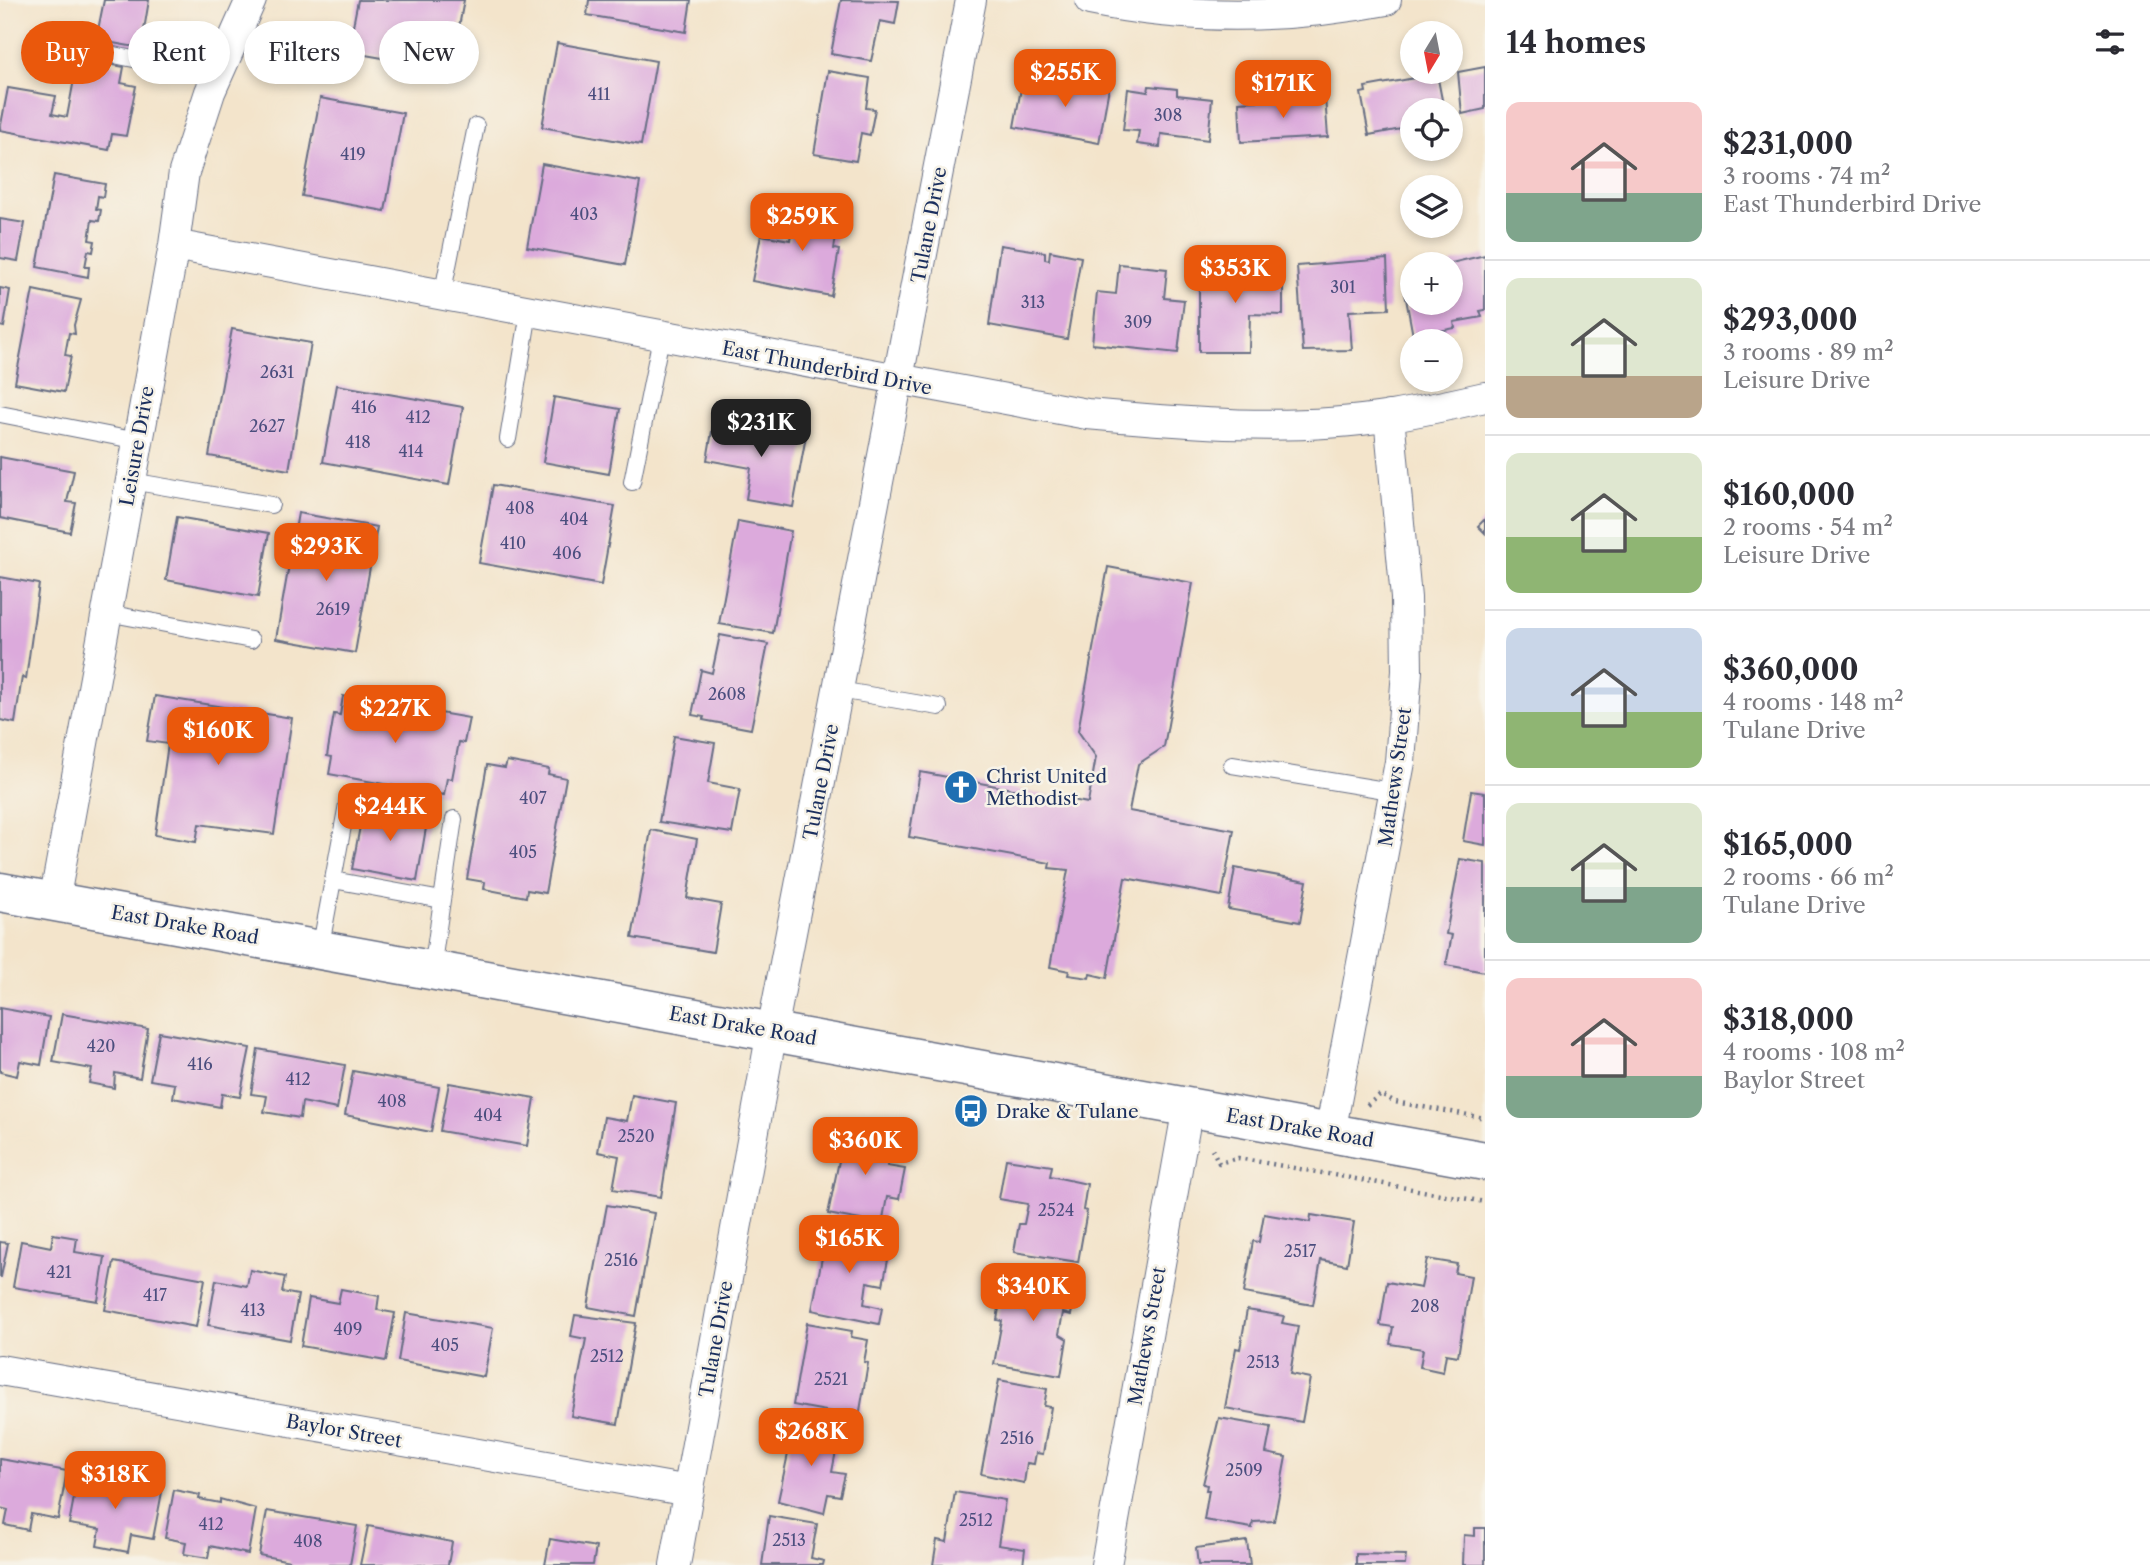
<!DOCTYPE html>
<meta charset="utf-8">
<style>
body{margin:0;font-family:"Libre Caslon Text",serif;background:#f2f2f3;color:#2b2b33;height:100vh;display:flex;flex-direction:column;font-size:26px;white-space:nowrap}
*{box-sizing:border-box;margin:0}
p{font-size:23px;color:#7c7c81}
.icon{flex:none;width:38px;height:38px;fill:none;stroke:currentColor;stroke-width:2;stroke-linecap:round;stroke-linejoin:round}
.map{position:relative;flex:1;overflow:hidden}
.panel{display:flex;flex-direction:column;background:#fff;width:665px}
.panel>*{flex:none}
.guide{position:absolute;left:21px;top:21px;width:665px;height:63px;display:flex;gap:14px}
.needle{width:46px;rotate:190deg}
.tools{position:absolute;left:1400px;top:21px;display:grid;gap:14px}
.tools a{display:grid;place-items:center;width:63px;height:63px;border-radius:50%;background:#fff;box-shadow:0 4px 10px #0003;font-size:35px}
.price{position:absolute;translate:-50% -60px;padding:0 16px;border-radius:14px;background:#ea580c;color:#fff;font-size:23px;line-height:46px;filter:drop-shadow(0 2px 4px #0008)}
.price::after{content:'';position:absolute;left:50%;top:42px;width:21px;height:16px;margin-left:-10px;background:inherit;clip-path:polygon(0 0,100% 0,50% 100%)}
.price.selected{background:#222;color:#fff}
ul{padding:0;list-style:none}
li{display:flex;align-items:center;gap:21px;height:175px;padding:0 21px}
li+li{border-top:2px solid #e1e1e2}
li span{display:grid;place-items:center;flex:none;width:196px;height:140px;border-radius:14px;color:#555}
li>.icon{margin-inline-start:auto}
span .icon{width:84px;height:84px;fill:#fffc;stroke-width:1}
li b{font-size:30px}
h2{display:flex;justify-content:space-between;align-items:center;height:84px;padding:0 21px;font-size:30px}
.pill{padding:0 24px;border-radius:32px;background:#fff;box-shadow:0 4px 10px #0003;font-size:24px;line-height:63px}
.pill.selected{background:#ea580c;color:#fff}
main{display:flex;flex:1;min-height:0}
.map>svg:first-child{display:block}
.building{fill:#dcaadc}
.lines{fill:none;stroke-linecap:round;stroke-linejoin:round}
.lane-casing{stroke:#676e84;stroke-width:18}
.street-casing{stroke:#676e84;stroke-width:32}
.secondary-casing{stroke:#676e84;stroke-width:41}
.path{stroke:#676e84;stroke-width:4.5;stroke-dasharray:2 5;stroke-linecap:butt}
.lane{stroke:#fff;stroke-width:16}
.street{stroke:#fff;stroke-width:30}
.secondary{stroke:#fff;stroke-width:38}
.labels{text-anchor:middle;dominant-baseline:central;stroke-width:5;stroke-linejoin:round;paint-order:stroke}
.number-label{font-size:16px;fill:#4b4e7e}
.street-label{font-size:19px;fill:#1b2f5e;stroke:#f7f3e8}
.poi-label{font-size:19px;fill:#1b2f5e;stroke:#f7f3e8;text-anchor:start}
</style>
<main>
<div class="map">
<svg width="1485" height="1565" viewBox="0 0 1485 1565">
<rect width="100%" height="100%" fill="#f7f3e8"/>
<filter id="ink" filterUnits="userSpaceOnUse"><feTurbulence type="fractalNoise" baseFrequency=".0143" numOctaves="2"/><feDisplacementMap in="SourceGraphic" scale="14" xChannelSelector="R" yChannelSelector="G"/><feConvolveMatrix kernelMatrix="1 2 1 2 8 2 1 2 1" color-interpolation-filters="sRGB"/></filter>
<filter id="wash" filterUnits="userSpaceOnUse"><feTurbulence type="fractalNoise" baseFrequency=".00686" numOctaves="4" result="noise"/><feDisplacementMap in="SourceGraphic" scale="28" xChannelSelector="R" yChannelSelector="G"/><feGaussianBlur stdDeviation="1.57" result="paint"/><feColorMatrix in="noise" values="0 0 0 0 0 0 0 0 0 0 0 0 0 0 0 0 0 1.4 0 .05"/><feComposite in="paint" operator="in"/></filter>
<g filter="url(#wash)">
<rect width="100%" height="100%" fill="#f3e4cb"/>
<g id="blocks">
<path class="building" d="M104,0H149L141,48L96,40Z
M358,0H464L451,70L348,52Z
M589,0H691L686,32L587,15Z
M841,0L899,1L895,24L880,21L871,61L831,54Z
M557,43L656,61L641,145L542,127Z
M78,58L124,67L121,83L136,86L126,136L112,134L109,150L0,130L8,88L56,96L52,114L67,117Z
M1485,67V109L1462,114L1458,72Z
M828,71L870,78L866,108L875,109L870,135L861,133L856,161L814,154Z
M1067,74L1110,82L1099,143L1014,127L1022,83L1064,91Z
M1437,74L1444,110H1412V127L1369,135L1361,93L1366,92L1365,87Z
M1149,86L1177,89V95L1212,99L1208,140L1161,134L1160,147L1137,144L1139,131L1123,130L1128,89L1148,92Z
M1325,97L1328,137L1241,142L1239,102Z
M320,98L403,113L385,211L302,196Z
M542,164L640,182L625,265L527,247Z
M54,175L105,184L103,197L98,196L96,209L101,210L99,221L92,220L89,240L95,241L93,252L88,251L85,267H89L88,277L37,267Z
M796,203L840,211L834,249L839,250L831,296L752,281L761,235L790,240Z
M0,219L25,223L18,261L0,258Z
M1000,245L1045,252V259L1049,260L1050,251L1081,257L1067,339L989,325Z
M1485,255V310L1480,311L1482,317L1454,322L1455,328L1413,336L1404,288L1412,286V303H1451V263Z
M1220,257H1251V277H1283V315L1250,314L1249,352H1199V278L1220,277Z
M1387,259L1389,309L1349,311L1352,350L1303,351L1297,266Z
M1119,264L1167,269L1164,298L1184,300L1178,353L1092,344L1097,292L1116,294Z
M0,288L10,290L4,327L0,326Z
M33,290L81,300L74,325L75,334L69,333L65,355L71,356L64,392L15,383Z
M232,329L311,343L289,470L209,456Z
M337,385L463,407L449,485L323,462Z
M554,397L620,409L609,474L543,462Z
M714,420L806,436L793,507L746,499L751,468L707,460Z
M0,457L74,471L67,502L76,503L70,532L0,518Z
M493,485L615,506L601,585L479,563Z
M298,513L377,527L355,653L276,639Z
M177,517L269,533L258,597L166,580Z
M1485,519V533L1478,526Z
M738,521L791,531L773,633L719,624Z
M1108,567L1193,583L1164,747L1138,764L1129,811L1234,830L1222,896L1125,878L1107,978L1090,974L1089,978L1068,975L1069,971L1050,967L1068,870L1049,868L1050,863L909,837L920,772L1088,803L1096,757L1078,731Z
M0,577L39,584L26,679L22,677L15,723L0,720Z
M720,635L768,644L751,729L703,720L704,717L692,715L701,670L712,673Z
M155,696L292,718L274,834L199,824L196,842L155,835L168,744L147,741Z
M343,696L469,718L464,743L459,742L452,779L447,778L444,795L329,774L332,757L327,756L334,714L340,715Z
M674,736L715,743L708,783L740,789L732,833L659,822Z
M507,761L549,769L548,774L566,778L545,893L527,890L526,897L484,889L485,882L467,879L487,765L505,768Z
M1471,791L1485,793V845L1463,841Z
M364,805L428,816L417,881L352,869Z
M651,830L697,839L687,898L721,904L713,952L632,938Z
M1460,859L1485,863V972L1446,965L1452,935L1446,934Z
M1235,868L1307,881L1300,922L1228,909Z
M0,1008L49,1017L41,1065L20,1061L17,1076L0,1072Z
M62,1014L148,1029L140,1078L115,1073L114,1088L89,1083L92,1069L53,1062Z
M159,1032L250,1048L240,1097L222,1094L220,1107L173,1098L175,1084L150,1080Z
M258,1049L345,1065L337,1109L302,1102L300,1118L264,1112L267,1096L251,1094Z
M353,1071L439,1087L431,1132L345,1115Z
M449,1083L535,1098L527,1146L440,1131Z
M632,1095L676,1103L661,1197L613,1189L619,1156L598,1152L604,1117L627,1121Z
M846,1127L892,1136L887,1166L905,1169L899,1199L887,1197L882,1224L828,1214Z
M1006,1159L1052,1166L1050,1176L1087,1184L1083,1210L1087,1211L1078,1262L1014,1252L1019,1224H1024L1028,1204L999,1199Z
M607,1205L654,1213L636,1316L588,1307Z
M1264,1214L1310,1222L1311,1215L1354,1222L1347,1265L1321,1260L1313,1305L1244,1293L1253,1241L1259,1242Z
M828,1226L876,1235L871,1257L888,1260L883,1285L867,1282L864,1304L882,1308L879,1324L812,1310Z
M53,1234L77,1238L75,1252L105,1257L98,1301L13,1287L21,1241L51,1247Z
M0,1242L8,1243L1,1277H0Z
M1427,1259L1457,1264L1455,1273L1471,1276L1458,1356L1446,1354L1443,1372L1420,1367L1423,1349L1390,1344L1393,1327L1380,1325L1387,1282L1421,1288Z
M114,1262L205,1279L196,1327L105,1310Z
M250,1270L285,1277L282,1292L298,1295L290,1340L208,1325L216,1280L247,1286Z
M1005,1272L1077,1285L1071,1315L1063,1313L1059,1334L1067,1339L1061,1376L994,1364L1002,1321L997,1320Z
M341,1289L379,1296L377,1310L395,1313L386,1361L301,1346L309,1298L338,1303Z
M1247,1310L1284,1316L1282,1323L1298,1326L1290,1374L1310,1378L1302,1422L1225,1408L1236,1348L1240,1349Z
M406,1313L493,1328L484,1377L398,1361Z
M575,1315L636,1323L618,1424L571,1416L586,1339L571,1336Z
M807,1323L852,1331L851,1337L868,1340L864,1362L868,1363L859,1417L793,1405Z
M999,1380L1047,1389L1044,1406L1051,1407L1043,1454L1036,1453L1034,1464L1027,1463L1024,1483L981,1474Z
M1219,1418L1271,1427L1266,1453L1286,1457L1274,1521L1253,1522L1252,1528L1204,1520L1209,1490H1206L1207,1485L1203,1484Z
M795,1421L840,1430L832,1472L845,1474L840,1496L828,1494L824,1513L778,1501Z
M0,1459L67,1471L58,1519L31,1514L28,1530L5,1525L8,1510L0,1508Z
M78,1476L162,1492L153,1539L131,1535L128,1552L97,1546L100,1529L69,1524Z
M174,1490L200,1495L199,1499L220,1503V1499L256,1509L248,1554L210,1546L208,1558L184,1554L186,1542L165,1538Z
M955,1492L1005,1500L998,1545L1025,1549L1023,1565H933L937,1540L947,1542Z
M267,1511L357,1526L350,1565H289L290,1561L259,1555Z
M769,1516L817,1524L811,1558L824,1561L823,1565H762Z
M368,1526L452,1542L448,1565H360Z
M1475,1528H1485V1565H1463L1464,1535L1475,1536Z
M550,1539L596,1547L593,1565H545Z
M1247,1541L1250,1565H1198L1196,1548Z
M1356,1554L1406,1555L1405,1565H1356Z"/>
</g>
</g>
<g filter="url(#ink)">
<use href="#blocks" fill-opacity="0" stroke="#676e84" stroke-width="2"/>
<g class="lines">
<g class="lane-casing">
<path id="lane" d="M104,53L217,76
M442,296L476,126
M0,414L138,441
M508,439L529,312
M131,481L271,505
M632,482L661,337
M107,613L251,640
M839,690L939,707
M1232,765L1397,792
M333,880L348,799
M442,900L454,819
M320,950L333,880L442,900L432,970"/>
</g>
<g class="street-casing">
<path id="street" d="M1090,0C1187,20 1288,19 1386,0
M174,245L1087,414C1187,423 1290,432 1391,416C1422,411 1454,404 1485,397
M54,902L174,245L184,172L210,92L251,0
M1330,1133L1400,762L1407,671L1406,598L1389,416
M0,1370L689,1491
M675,1565L772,1031L971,0
M1106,1565L1188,1107"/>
</g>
<g class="secondary-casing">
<path id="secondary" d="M0,892L1485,1161"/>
</g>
<path class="path" d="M1367,1105L1381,1094L1395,1102L1485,1118
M1212,1149L1219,1163L1238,1158L1485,1202"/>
<use href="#lane" class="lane"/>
<use href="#street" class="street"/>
<use href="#secondary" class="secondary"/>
</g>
</g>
<defs>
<g id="church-disc" transform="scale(1.75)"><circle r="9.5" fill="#1f6fb2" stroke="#f7f3e8"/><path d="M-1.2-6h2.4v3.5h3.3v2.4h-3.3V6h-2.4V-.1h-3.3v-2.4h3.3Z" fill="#fff"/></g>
<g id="bus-disc" transform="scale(1.75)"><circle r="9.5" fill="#1f6fb2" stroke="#f7f3e8"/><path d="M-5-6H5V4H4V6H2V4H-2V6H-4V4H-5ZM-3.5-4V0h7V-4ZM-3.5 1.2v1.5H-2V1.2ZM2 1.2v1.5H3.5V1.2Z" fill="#fff"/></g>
</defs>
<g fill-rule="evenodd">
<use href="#church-disc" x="961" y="787"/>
<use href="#bus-disc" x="971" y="1111"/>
</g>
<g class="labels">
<g class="number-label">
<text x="599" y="94">411</text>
<text x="1168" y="115">308</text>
<text x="353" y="154">419</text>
<text x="584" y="214">403</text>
<text x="1343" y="287">301</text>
<text x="1033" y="302">313</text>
<text x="1138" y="322">309</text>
<text x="277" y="372">2631</text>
<text x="364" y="407">416</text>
<text x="418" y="417">412</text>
<text x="267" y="426">2627</text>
<text x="358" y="442">418</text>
<text x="411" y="451">414</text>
<text x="520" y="508">408</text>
<text x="574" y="519">404</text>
<text x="513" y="543">410</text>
<text x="567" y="553">406</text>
<text x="333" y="609">2619</text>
<text x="727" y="694">2608</text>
<text x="533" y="798">407</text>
<text x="523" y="852">405</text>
<text x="101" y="1046">420</text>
<text x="200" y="1064">416</text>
<text x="298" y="1079">412</text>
<text x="392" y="1101">408</text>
<text x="488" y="1115">404</text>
<text x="636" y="1136">2520</text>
<text x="1056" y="1210">2524</text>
<text x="1300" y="1251">2517</text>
<text x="621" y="1260">2516</text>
<text x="59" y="1272">421</text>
<text x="155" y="1295">417</text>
<text x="1425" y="1306">208</text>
<text x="253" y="1310">413</text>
<text x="348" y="1329">409</text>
<text x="445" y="1345">405</text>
<text x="607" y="1356">2512</text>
<text x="1263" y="1362">2513</text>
<text x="831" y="1379">2521</text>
<text x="1017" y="1438">2516</text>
<text x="1244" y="1470">2509</text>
<text x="976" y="1520">2512</text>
<text x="211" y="1524">412</text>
<text x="789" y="1540">2513</text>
<text x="308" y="1541">408</text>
</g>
<g class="street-label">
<text transform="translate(929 225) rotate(-79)">Tulane Drive</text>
<text transform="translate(827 368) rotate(11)">East Thunderbird Drive</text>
<text transform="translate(137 446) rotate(-80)">Leisure Drive</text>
<text transform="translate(1395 777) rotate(-82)">Mathews Street</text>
<text transform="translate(821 782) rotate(-79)">Tulane Drive</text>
<text transform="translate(185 925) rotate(10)">East Drake Road</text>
<text transform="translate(743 1026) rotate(10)">East Drake Road</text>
<text transform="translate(1300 1128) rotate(10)">East Drake Road</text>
<text transform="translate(1147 1336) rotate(-80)">Mathews Street</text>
<text transform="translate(716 1339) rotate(-80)">Tulane Drive</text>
<text transform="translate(344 1431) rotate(10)">Baylor Street</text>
</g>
<g class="poi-label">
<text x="986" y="776">Christ United<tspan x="986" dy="22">Methodist</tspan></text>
<text x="996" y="1111">Drake &amp; Tulane</text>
</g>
</g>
</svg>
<div class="tools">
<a><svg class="needle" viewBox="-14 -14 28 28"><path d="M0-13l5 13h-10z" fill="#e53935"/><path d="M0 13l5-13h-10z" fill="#7c7c81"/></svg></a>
<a><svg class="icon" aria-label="locate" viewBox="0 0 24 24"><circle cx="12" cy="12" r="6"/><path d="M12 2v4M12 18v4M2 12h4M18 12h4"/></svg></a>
<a><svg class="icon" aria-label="layers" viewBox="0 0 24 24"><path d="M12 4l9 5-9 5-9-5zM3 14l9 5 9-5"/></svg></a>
<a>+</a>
<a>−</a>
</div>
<b class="price" style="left:1065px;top:109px">$255K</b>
<b class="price" style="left:1283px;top:120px">$171K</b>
<b class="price" style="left:802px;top:253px">$259K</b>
<b class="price" style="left:1235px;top:305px">$353K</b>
<b class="price selected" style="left:761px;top:459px">$231K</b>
<b class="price" style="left:326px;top:583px">$293K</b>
<b class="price" style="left:395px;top:745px">$227K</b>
<b class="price" style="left:218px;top:767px">$160K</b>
<b class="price" style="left:390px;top:843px">$244K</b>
<b class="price" style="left:865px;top:1177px">$360K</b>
<b class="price" style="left:849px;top:1275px">$165K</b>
<b class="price" style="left:1033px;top:1323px">$340K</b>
<b class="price" style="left:811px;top:1468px">$268K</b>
<b class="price" style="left:115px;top:1511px">$318K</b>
<div class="guide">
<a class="pill selected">Buy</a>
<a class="pill">Rent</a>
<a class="pill">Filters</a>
<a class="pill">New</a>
</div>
</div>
<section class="panel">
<h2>14 homes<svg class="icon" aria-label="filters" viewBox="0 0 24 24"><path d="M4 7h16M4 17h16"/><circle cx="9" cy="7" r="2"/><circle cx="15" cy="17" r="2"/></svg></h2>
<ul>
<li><span style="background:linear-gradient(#f6c9c9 65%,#7fa58c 0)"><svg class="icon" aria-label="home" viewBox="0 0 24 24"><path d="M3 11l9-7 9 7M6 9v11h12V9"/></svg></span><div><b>$231,000</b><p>3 rooms · 74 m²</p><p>East Thunderbird Drive</p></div></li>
<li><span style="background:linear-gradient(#dfe7d0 70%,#b9a48a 0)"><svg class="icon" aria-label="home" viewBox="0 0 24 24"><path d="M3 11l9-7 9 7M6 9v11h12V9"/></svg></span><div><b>$293,000</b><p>3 rooms · 89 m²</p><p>Leisure Drive</p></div></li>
<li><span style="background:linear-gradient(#dfe7d0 60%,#8fb573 0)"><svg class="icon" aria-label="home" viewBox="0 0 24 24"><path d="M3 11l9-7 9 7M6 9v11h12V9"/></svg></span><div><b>$160,000</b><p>2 rooms · 54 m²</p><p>Leisure Drive</p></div></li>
<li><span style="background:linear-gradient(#c9d6e8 60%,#8fb573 0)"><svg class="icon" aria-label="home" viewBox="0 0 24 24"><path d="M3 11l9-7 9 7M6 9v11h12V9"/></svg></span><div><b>$360,000</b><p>4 rooms · 148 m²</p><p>Tulane Drive</p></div></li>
<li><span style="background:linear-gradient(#dfe7d0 60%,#7fa58c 0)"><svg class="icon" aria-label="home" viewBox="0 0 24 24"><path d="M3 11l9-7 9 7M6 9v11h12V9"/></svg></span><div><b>$165,000</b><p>2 rooms · 66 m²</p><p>Tulane Drive</p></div></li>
<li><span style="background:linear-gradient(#f6c9c9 70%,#7fa58c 0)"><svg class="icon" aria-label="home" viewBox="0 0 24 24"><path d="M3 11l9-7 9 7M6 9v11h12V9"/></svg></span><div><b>$318,000</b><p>4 rooms · 108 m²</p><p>Baylor Street</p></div></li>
</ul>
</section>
</main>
